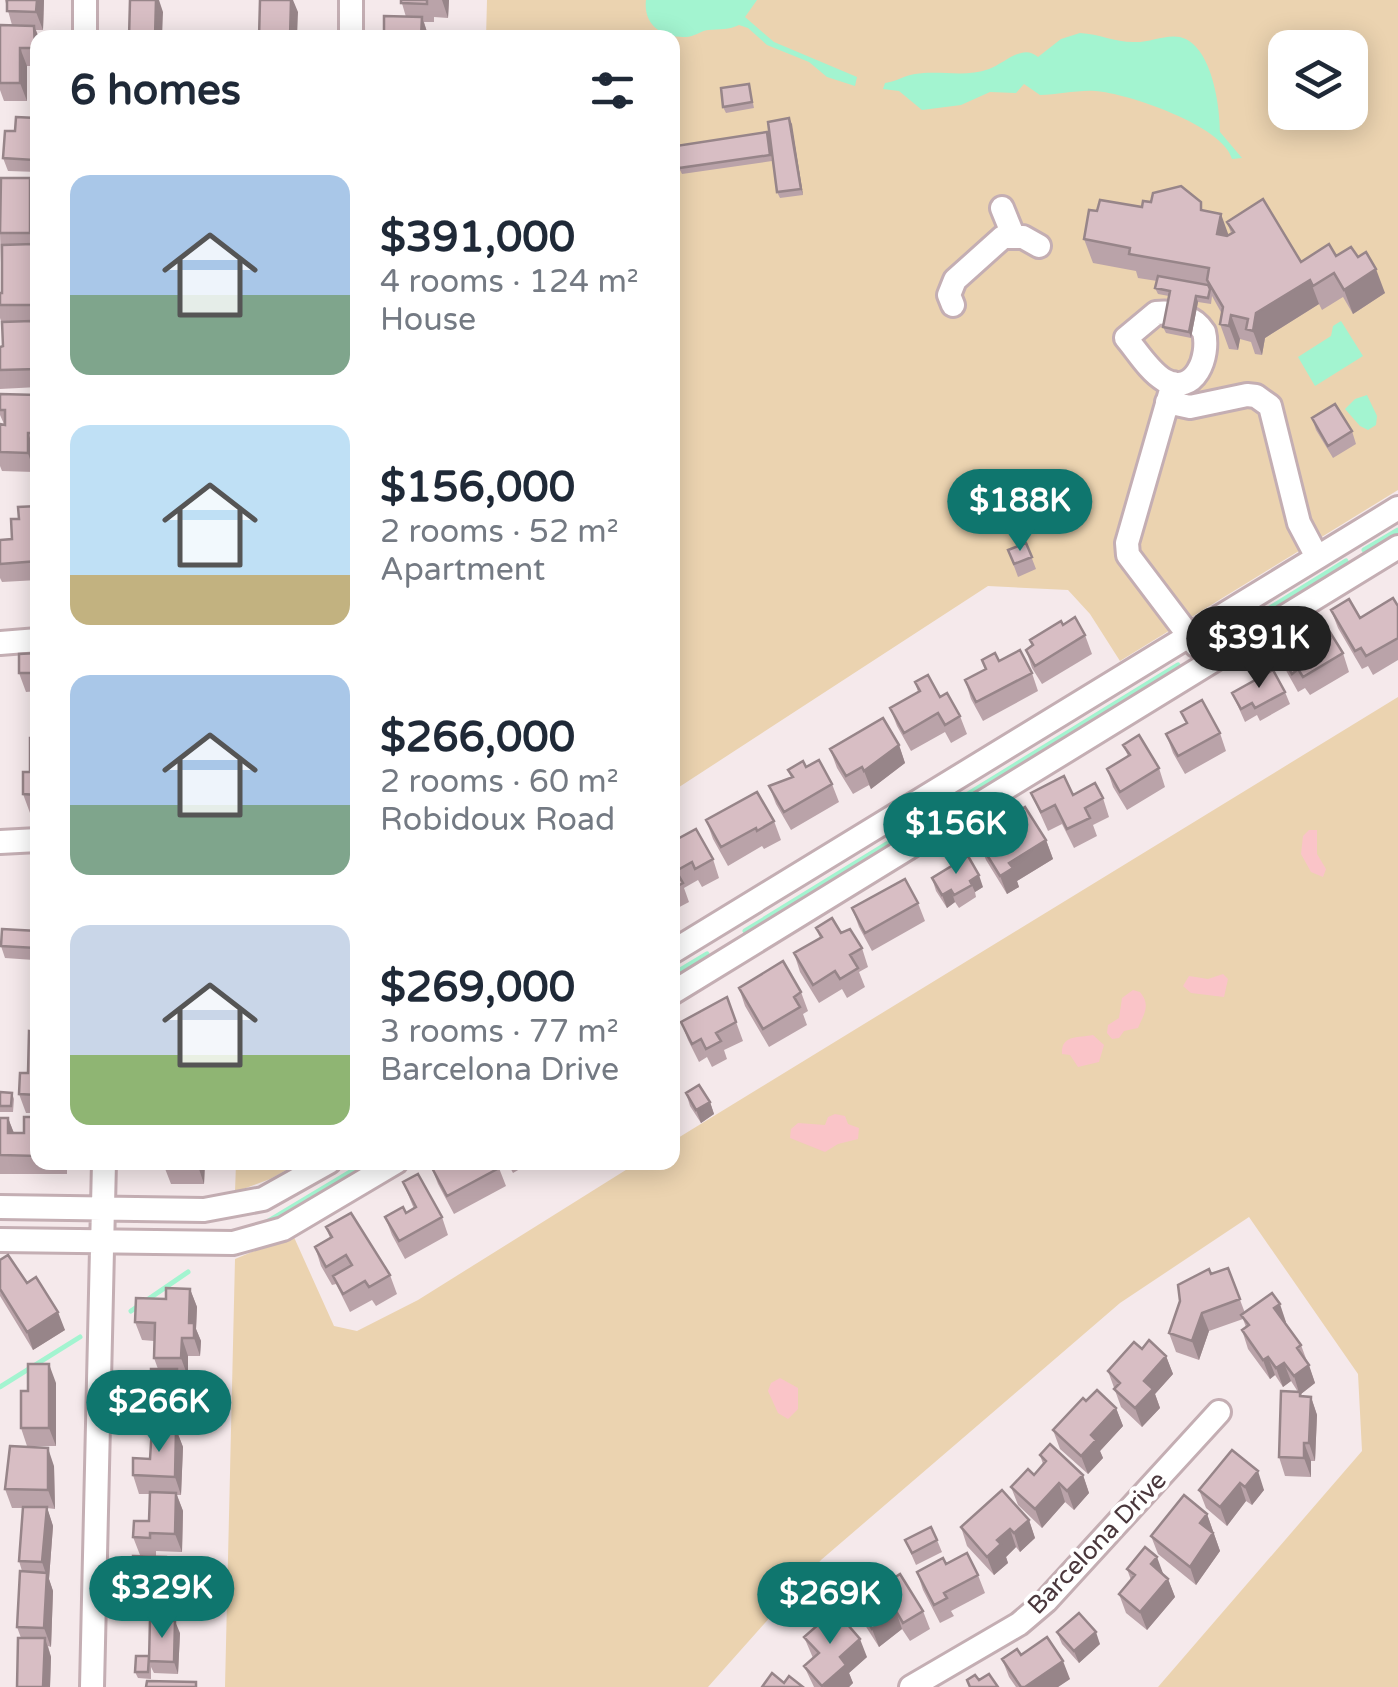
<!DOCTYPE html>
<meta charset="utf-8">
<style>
body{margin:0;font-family:"Varela Round",sans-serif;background:#f6f6f7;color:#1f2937;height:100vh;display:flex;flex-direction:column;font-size:38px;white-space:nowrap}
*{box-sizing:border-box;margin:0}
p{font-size:32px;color:#747a83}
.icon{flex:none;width:55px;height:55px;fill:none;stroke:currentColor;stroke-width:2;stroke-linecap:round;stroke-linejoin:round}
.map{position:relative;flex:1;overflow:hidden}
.drawer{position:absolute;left:30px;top:30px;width:650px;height:1140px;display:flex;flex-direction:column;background:#fff;border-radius:20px;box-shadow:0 5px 25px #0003}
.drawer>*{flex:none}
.buttons{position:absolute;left:1268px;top:30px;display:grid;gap:20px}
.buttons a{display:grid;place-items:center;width:100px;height:100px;border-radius:20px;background:#fff;box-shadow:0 5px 25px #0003;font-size:50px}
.price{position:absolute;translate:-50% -85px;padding:0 22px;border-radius:35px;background:#0f766e;color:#fff;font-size:32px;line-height:65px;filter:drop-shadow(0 2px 5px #0008)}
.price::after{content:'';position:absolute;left:50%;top:60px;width:30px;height:22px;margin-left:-15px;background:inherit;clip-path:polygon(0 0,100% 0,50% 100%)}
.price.current{background:#222;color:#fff}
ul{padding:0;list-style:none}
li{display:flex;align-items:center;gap:30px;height:250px;padding:0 40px}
li span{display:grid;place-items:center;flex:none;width:280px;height:200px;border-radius:20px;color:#555}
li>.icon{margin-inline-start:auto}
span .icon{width:120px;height:120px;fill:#fffc;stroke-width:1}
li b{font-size:42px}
h2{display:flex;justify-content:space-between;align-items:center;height:120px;padding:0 40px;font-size:42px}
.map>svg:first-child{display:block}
.green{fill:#ebd3b0;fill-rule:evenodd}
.sand{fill:#fac4c8}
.water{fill:#a3f4d0}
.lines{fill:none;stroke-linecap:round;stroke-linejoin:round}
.stream{stroke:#a3f4d0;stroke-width:5}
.minor-casing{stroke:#c4aeb3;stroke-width:28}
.minor{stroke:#fff;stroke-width:22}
.wall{fill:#baa3a9}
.shaded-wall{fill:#978589}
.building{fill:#d8bec4;stroke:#978589;stroke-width:2.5}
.labels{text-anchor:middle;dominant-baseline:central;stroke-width:8;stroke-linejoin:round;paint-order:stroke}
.street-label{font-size:25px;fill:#4a373c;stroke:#fff}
</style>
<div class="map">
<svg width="1398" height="1687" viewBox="0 0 1398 1687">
<rect width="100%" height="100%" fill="#f5e9eb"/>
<path class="green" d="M487,0H1398V490L1120,661L1090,614L1068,590L988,586L673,791L672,38H486ZM1285,48H1350V112H1285Z
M1398,697V1687H1158L1362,1451L1358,1374L1249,1217L1120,1303L821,1560L708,1687H225L235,1259L293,1235L334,1326L357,1331L418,1300L637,1163L672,1162L673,1141Z
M236,1163V1162L299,1163L270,1179L235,1192Z"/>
<path class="sand" d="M1309,830H1317V854L1326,869L1323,877L1311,872L1301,854L1303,836Z
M1223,974L1228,979L1224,997L1191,993L1183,986L1189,976L1208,979Z
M1133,990L1140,992C1151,1005 1144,1014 1138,1028L1124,1031L1119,1038L1112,1039L1107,1033L1108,1025L1119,1018L1122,998Z
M1093,1035L1104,1045L1099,1062L1078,1067L1070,1055L1062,1054C1061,1034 1079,1038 1093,1035Z
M835,1114L845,1116L848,1124L859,1128L858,1139L838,1144L825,1152L790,1138L791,1129L798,1123L825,1125L828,1117Z
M780,1378L798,1388V1409L788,1419L778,1413L768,1391L771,1383Z"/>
<path class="water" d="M646,0H757L745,17L774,42L857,77L855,86L827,77L809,62L767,45L748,28L739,25C729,30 720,29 708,30C700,31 694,37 686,37C662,38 643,25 646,0Z
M1080,33C1099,34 1115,42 1133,42C1149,43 1165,34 1180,37C1212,45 1220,106 1220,132L1242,158L1232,159C1224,126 1127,93 1095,91C1076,90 1058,95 1040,95L1024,84L1016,93L990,92L961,105L922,110L899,91L883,89L885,83C896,82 905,75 915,74C940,70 965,78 989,69C1005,63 1023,43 1038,57L1061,39Z
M1341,321L1363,356L1315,386L1298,357L1331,336L1333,326Z
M1367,395L1377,416L1376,425L1368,430L1360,426L1345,409L1355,399Z"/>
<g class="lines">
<path class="stream" d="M1364,550L1398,530
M1215,642L1346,561
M745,931L1178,665
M672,975L707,954
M262,1225L367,1162
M131,1311L188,1272
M0,1387L80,1337"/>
<g class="minor-casing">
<path id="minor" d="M85,38V0
M351,38V0
M1002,208L1013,235
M953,305L949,295L955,280L1003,237H1023L1039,246
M1156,313C1175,311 1194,316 1204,332C1210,356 1195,397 1164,380C1149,371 1137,351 1126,338Z
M1173,383L1127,543L1128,555L1196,645
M1167,402L1190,407L1247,395L1256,396L1270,406L1299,523L1317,557
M0,643L38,640
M0,842L38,840
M672,952L1398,508
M672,993L1398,547
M0,1207L204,1210L263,1199L329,1162
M0,1240L233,1243L283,1229L396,1162
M92,1687L104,1162
M911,1687L1019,1624L1046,1601L1219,1412"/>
</g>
<use href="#minor" class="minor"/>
</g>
<path class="wall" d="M5,0H44L43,30H36L39,38L38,66H27V101H4L0,90V25H12Z
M401,0H449L448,18L434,17V22H424L428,35L406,17Z
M749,84L754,108L726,113L723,107Z
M36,118L38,123V172L8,171L3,158L15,131Z
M789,118L803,195L780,198L777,192Z
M767,132L772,161L682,174L679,168Z
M37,196L38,323H32L35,331L38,330V387L0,389V347L3,346L2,324L0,318V293H2L0,233Z
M1142,207L1205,211L1229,235L1231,233L1227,222L1301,262L1336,256L1358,257L1385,293L1353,314L1343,297L1322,310L1319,304L1265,338L1262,355L1255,354L1251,342L1240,339L1238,350L1229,349L1220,324L1222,314L1212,296L1211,304L1198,302L1191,338L1166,333L1163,327L1169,296L1158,294L1155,288L1157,281L1138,278L1136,271L1093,263L1084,239L1097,211Z
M0,394L38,395V451H35L34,472L2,471L0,466V424H4L0,415Z
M1312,418L1352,431L1356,444L1333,458L1316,430Z
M38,506V580L2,582L0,578V540L12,539L19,519Z
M1026,543L1036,569L1018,577L1008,550Z
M1398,606V660L1373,675L1368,666L1362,669L1338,628L1331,610L1360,618Z
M1063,625L1085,635L1092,654L1042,684L1032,668L1026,650L1032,646L1030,640Z
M1276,646L1298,647L1343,653L1349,672L1310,695L1305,688L1298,692L1283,665Z
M38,653V691L26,692L19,673Z
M982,660L999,661L1032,673L1038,691L983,721L971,699L965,680L985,670Z
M915,682L940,697L960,716L967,734L951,743L945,732L911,751L897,726L890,708L918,692Z
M1285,692L1290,704L1260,721L1257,715L1245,722L1232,693Z
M1181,712L1220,733L1226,751L1185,774L1173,753L1166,734L1186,723Z
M38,738V813H30L23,794Z
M899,745L905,763L871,789L869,785L853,794L837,768L830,749Z
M1123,745L1159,768L1165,787L1127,810L1113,787L1107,769L1128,756Z
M806,767L832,784L839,802L791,830L776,804L769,786L791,778L788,770Z
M1031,793L1073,795L1103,798L1109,817L1093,825L1097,836L1074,848L1062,824L1048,831Z
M1005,819L1046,840L1053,859L1017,881L1019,887L1007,894L986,860L979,842L998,838L1009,831Z
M706,820L774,821L781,840L764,849L762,846L728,866L713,839Z
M672,842L713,859L719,878L702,887L698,880L684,888L689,902L672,911Z
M932,878L983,887L975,892L976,897L959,908L955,902L947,908L936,891Z
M918,903L925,921L872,951L859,927L852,908Z
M816,928L841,933L862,948L868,967L859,972L865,987L847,998L842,989L819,1003L800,972L794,953L820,938Z
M37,931L38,933V1113H26L19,1094L28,1073L37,1032L32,1018L34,960L5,958L1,946Z
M739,988L801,992L808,1011L803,1014L807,1025L769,1047L745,1006Z
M727,997L743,1041L724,1050L727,1059L712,1067L707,1057L699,1062L688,1040L681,1022Z
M672,1048L680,1068L672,1072Z
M0,1092L12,1093L14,1099L13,1112H0Z
M686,1093L710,1102L714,1114L701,1123L690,1106Z
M38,1117V1162H67V1174H0V1118H8L14,1133H24Z
M205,1162L204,1184H171L164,1166Z
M507,1162H532L513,1173Z
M431,1166L499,1168L506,1186L454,1214L438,1184Z
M403,1182L442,1217L448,1235L405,1259L392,1235L385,1217L406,1213L414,1209Z
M326,1227L390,1275L397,1294L376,1306L372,1300L350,1312L336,1284L332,1285L321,1266L315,1247L330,1238Z
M0,1260L27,1283L65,1330L33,1350L0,1296Z
M1228,1268L1245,1313L1286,1322L1285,1323L1301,1345L1315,1383L1301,1394L1302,1396L1311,1397L1317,1415L1315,1461H1311V1477L1285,1476L1279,1457L1298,1392L1291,1381L1283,1387L1275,1375L1270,1379L1248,1349L1242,1330L1246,1327L1243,1319L1209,1331L1199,1360L1176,1352L1169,1333L1211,1274Z
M190,1289L197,1307L196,1329L201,1341L200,1356H188V1377L180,1376L184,1388L183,1429H176L183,1447L181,1495H177L183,1511L182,1552L156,1551V1556L140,1555L133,1537L149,1521L150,1494H139L133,1475L150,1459L151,1434H143L136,1415L151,1399L158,1369L154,1358V1341L142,1340L135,1322L166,1299Z
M1142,1349L1166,1356L1173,1374L1155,1394L1160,1408L1142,1427L1121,1407L1108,1371Z
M56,1383V1446H27L21,1428Z
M1086,1401L1116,1408L1123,1426L1100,1451L1103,1458L1088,1474L1060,1449L1053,1430Z
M1232,1450L1264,1490L1252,1505L1246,1501L1227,1526L1206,1508L1199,1490Z
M1040,1455L1083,1475L1089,1493L1074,1510L1065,1502L1042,1528L1018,1505L1011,1487L1034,1475L1043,1464Z
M54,1466L55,1509L47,1508L53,1526L49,1579L53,1591L51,1647L48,1646L51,1657L50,1687H17L21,1638L17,1627L22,1571L19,1561L23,1508H12L5,1489Z
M1207,1514L1220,1551L1196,1585L1158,1554L1151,1536Z
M1029,1520L1035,1538L1020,1552L1016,1547L1006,1557L1008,1563L994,1575L967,1546L961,1527Z
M905,1540H937L942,1552L916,1565Z
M133,1556L173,1575L172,1598L165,1597L164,1615L139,1614L132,1596Z
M946,1564L978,1575L985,1593L951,1611L954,1616L940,1623L923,1590L917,1572Z
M1127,1569L1168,1579L1175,1597L1147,1630L1126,1613L1119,1594L1131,1580Z
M883,1585L923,1611L930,1629L910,1641L902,1629L879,1647L863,1622L857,1604L869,1596L867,1589Z
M1057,1632L1100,1644L1079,1663L1062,1644Z
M180,1633L178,1674L154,1673L151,1667V1679L138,1678L135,1672L149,1657Z
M804,1637L867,1657L849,1673L853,1683L849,1687H814L804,1666L813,1658Z
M1021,1655L1070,1679L1058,1687H1016L1009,1677L1002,1659Z"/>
<path class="shaded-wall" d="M37,0H44L43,30L36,12Z
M156,0H159L163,12L162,38H155Z
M291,0H293L298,12L297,38H290Z
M442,0H449L448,18Z
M422,17L428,35V38L421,37Z
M34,26L39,38L38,56L35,48Z
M20,48L27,66V101L20,83Z
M36,118L38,123V169L34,160Z
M789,118L792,124L803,195L801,189Z
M30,178L37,196V252L30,233Z
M1221,214L1230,239L1217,234Z
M33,244L38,256V314L34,305Z
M1376,269L1385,293L1353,314L1344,290Z
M1310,280L1319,304L1265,338L1262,355L1253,331L1256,313Z
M1196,296L1198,302L1191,338L1189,332Z
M1231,315L1240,339L1238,350L1229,326Z
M28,433L35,451L34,472L28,453Z
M899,745L905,763L871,789L864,771Z
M1046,840L1053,859L1017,881L1019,887L1007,894L1000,876L1009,863Z
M979,875L983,887L975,892L970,881Z
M951,890L955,902L947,908L942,895Z
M710,1102L714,1114L701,1123L696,1110Z
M8,1118L15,1136L8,1133Z
M198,1162H205L204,1184L198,1166Z
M190,1289L197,1307L196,1329L201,1341L200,1356L189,1323Z
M1280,1304L1286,1322L1280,1327L1274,1308Z
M58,1312L65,1330L33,1350L27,1332Z
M1202,1313L1209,1331L1199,1360L1192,1341Z
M182,1338L188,1356V1377L181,1358Z
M1166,1356L1173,1374L1155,1394L1160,1408L1142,1427L1135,1408L1144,1381Z
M1268,1357L1275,1375L1270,1379L1263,1360Z
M1284,1363L1291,1381L1283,1387L1276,1368Z
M49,1364L56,1383V1446L49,1428Z
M1309,1365L1315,1383L1301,1394L1307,1410L1300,1396L1294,1376Z
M177,1369L184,1388L183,1429L176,1411Z
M1311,1397L1317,1415L1315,1461L1309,1443Z
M1116,1408L1123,1426L1100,1451L1103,1458L1088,1474L1081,1456L1091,1435Z
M176,1429L183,1447L181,1495L175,1477Z
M1304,1443L1311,1461V1477L1304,1458Z
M48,1448L54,1466L55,1509L48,1490Z
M1258,1471L1264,1490L1252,1505L1245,1487Z
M1083,1475L1089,1493L1074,1510L1067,1491Z
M1059,1483L1065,1502L1042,1528L1035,1509Z
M1240,1483L1246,1501L1227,1526L1220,1507Z
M176,1493L183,1511L182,1552L175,1534Z
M47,1507L53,1526L49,1579L53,1591L51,1647L44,1628L46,1574L42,1562Z
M1207,1514L1220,1551L1196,1585L1190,1567L1200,1523Z
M1029,1520L1035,1538L1020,1552L1014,1533Z
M1010,1529L1016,1547L1006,1557L1008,1563L994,1575L987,1557L997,1540Z
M166,1557L173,1575L172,1598L166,1579Z
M1157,1557L1164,1576L1151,1564Z
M158,1579L165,1597L164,1615L158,1597Z
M1168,1579L1175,1597L1147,1630L1140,1612Z
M896,1611L902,1629L879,1647L872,1629Z
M175,1621L180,1633L178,1674L174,1662Z
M1096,1632L1100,1644L1079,1663L1074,1651Z
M45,1638L51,1657L50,1687H43Z
M860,1639L867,1657L849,1673L853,1683L849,1687H823L840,1657Z
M1063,1661L1070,1679L1058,1687H1025Z"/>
<path class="building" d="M7,0H37L36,12L7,11Z
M130,0H156L155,38H129Z
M260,0H291L290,38H259Z
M401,0H427V4L401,3Z
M384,16L422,17L421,37L424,38H384Z
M0,25L34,26L35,48H20V83H0Z
M749,84L752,102L723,107L721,88Z
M16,117L36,118L34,160L3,158L5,131H15Z
M789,118L801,189L777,192L768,122Z
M767,132L770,155L679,168L676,146Z
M1,178H30V233H0Z
M1181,186L1201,202V210L1221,214L1217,234L1227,236L1234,232L1227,222L1263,199L1301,262L1329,244L1336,256L1351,247L1358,257L1366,252L1376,269L1344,290L1334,273L1313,286L1310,280L1256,313L1253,331L1246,329L1248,319L1231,315L1229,326L1220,324L1223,307L1207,280L1209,268L1129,254L1130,248L1084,239L1089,210L1097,211L1100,200L1142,207L1143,201L1151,202L1153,193Z
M33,244L34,305H0V293H2V245Z
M1158,276L1208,285L1210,289L1208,298L1196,296L1189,332L1163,327L1170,291L1155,288Z
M31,321L32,331L38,330V369L0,370V347L3,346L2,322Z
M0,394L38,395V433H28V453L0,452V424L5,425V410H0Z
M1335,404L1352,431L1328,446L1312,418Z
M38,506V561L0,564V540L12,539L11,519H19L18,507Z
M1026,543L1032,557L1014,564L1008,550Z
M1393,598L1398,606V638L1366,656L1361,648L1355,651L1331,610L1349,599L1360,618Z
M1075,617L1085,635L1035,666L1026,650L1033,645L1030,640L1061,621L1063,625Z
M1328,629L1343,653L1303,677L1298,669L1292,674L1276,646L1292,637L1298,647Z
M1020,650L1032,673L976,702L965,680L986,669L982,660L995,653L999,661Z
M38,653V673H19V654Z
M1273,670L1285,692L1255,708L1252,703L1241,709L1232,693Z
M928,675L940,697L947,693L960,716L945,725L938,713L904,733L890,708L920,691L915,682Z
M1202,700L1220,733L1178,756L1166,734L1187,723L1181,712Z
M883,718L899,745L864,771L862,767L846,776L830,749Z
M1139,735L1159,768L1120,792L1107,769L1130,755L1123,745Z
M30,738H38V795L23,794V772H30Z
M819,760L832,784L784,812L769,786L793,777L788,770L803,761L806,767Z
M1064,776L1073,795L1095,783L1103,798L1085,808L1090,818L1067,829L1055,805L1041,812L1031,793Z
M757,792L774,821L757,831L756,828L721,847L706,820Z
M1025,807L1046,840L1009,863L1013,868L1000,876L979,842L995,832L998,838L1011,830L1005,819Z
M696,829L713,859L695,869L692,862L676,871L683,883L672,889V842Z
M968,856L979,875L970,881L972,885L954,895L951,890L942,895L932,878Z
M905,879L918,903L865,933L852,908Z
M832,918L841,933L850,929L862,948L850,955L858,968L840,979L835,971L813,985L794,953L822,937L816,928Z
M2,929L37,931L36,948L1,946Z
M34,955H38V1018H32Z
M783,961L801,992L794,997L800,1007L763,1029L739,988Z
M727,997L736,1022L716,1033L721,1041L706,1049L701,1039L692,1044L681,1022Z
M29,1031L38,1032V1095L19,1094L20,1073H28Z
M699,1085L710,1102L696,1110L686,1093Z
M0,1092L12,1093L11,1106H0Z
M24,1117H38V1156L0,1155V1118H8V1133H24Z
M164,1162H198V1166H164Z
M437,1162H496L499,1168L447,1196L431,1166Z
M418,1174L442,1217L399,1241L385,1217L403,1207L406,1213L416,1207L403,1182Z
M351,1213L390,1275L369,1287L365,1281L343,1294L333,1276L352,1265L346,1255L326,1267L315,1247L332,1237L326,1227Z
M8,1255L27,1283L36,1277L58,1312L27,1332L0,1289V1260Z
M1228,1268L1240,1299L1202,1313L1192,1341L1169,1333L1180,1301L1178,1285L1209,1269L1211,1274Z
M166,1288L190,1289L189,1323H194V1338H182L181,1358H154L155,1323L135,1322L136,1298L166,1299Z
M1272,1293L1280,1304L1274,1308L1301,1345L1297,1348L1309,1365L1294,1376L1284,1363L1276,1368L1268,1357L1263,1360L1242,1330L1249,1325L1241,1315Z
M1149,1340L1166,1356L1144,1381L1153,1389L1135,1408L1114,1389L1120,1383L1108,1371L1134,1342L1142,1349Z
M28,1364H49V1428H21V1391H28Z
M151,1369H177L176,1411L152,1410V1415H136V1399H151Z
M1097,1390L1116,1408L1091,1435L1096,1440L1081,1456L1053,1430L1083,1398L1086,1401Z
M1281,1391L1300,1392V1396L1311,1397L1309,1443H1304V1458L1279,1457Z
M152,1428L176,1429L175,1477L133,1475V1458L150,1459Z
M1050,1444L1083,1475L1067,1491L1059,1483L1035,1509L1011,1487L1028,1469L1034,1475L1046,1461L1040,1455Z
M10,1446L48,1448V1490L5,1489Z
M1232,1450L1258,1471L1245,1487L1240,1483L1220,1507L1199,1490Z
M1002,1490L1029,1520L1014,1533L1010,1529L997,1540L1001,1544L987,1557L961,1527Z
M150,1492L176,1493L175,1534L150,1533V1538L133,1537L134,1521H149Z
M1184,1495L1207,1514L1200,1523L1213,1533L1190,1567L1151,1536Z
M23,1507H47L42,1562L19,1561Z
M931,1527L937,1540L912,1553L905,1540Z
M1145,1547L1157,1557L1151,1564L1168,1579L1140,1612L1119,1594L1135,1575L1127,1569Z
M967,1553L978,1575L944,1593L947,1598L934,1605L917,1572L943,1558L946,1564Z
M133,1556L166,1557V1579H158V1597L132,1596Z
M20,1571L47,1573L44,1628L17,1627Z
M900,1574L923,1611L903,1623L896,1611L872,1629L857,1604L870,1595L867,1589L880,1581L883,1585Z
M835,1610L860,1639L840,1657L846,1665L822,1686L804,1666L819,1653L804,1637Z
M1079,1613L1096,1632L1074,1651L1057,1632Z
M150,1620L175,1621L174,1662L149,1661Z
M1047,1637L1063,1661L1025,1687H1021L1002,1659L1017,1649L1021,1655Z
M18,1638H45L43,1687H17Z
M136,1656H149L148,1672H135Z
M772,1673L784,1683L789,1676L803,1687H762Z
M989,1674L998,1687H970L967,1680L975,1675L979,1680Z
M147,1681L196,1682V1687H146Z"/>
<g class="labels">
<g class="street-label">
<text transform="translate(1097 1543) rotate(-46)">Barcelona Drive</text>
</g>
</g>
</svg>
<div class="buttons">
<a><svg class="icon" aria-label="layers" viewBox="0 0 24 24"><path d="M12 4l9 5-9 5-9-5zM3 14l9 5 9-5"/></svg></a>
</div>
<b class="price" style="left:1020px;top:554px">$188K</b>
<b class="price current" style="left:1259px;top:691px">$391K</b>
<b class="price" style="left:956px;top:877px">$156K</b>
<b class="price" style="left:159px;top:1455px">$266K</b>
<b class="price" style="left:162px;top:1641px">$329K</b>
<b class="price" style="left:830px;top:1647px">$269K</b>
<section class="drawer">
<h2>6 homes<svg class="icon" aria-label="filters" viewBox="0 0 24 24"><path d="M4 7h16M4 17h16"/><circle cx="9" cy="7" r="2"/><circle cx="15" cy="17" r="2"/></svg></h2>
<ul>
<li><span style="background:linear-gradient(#a9c7e8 60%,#7fa58c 0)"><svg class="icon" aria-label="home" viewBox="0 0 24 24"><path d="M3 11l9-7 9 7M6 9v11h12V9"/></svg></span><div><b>$391,000</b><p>4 rooms · 124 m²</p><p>House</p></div></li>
<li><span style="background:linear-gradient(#bfe0f5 75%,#c2b280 0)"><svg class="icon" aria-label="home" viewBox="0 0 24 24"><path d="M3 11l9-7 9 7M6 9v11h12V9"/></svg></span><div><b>$156,000</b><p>2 rooms · 52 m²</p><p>Apartment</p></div></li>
<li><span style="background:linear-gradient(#a9c7e8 65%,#7fa58c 0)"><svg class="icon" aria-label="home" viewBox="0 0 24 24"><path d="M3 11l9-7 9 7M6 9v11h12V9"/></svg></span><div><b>$266,000</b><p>2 rooms · 60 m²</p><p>Robidoux Road</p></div></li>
<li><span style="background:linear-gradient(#c9d6e8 65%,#8fb573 0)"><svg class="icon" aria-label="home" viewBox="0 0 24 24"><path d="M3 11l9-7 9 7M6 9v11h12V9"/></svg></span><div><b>$269,000</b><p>3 rooms · 77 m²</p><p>Barcelona Drive</p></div></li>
</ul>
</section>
</div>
